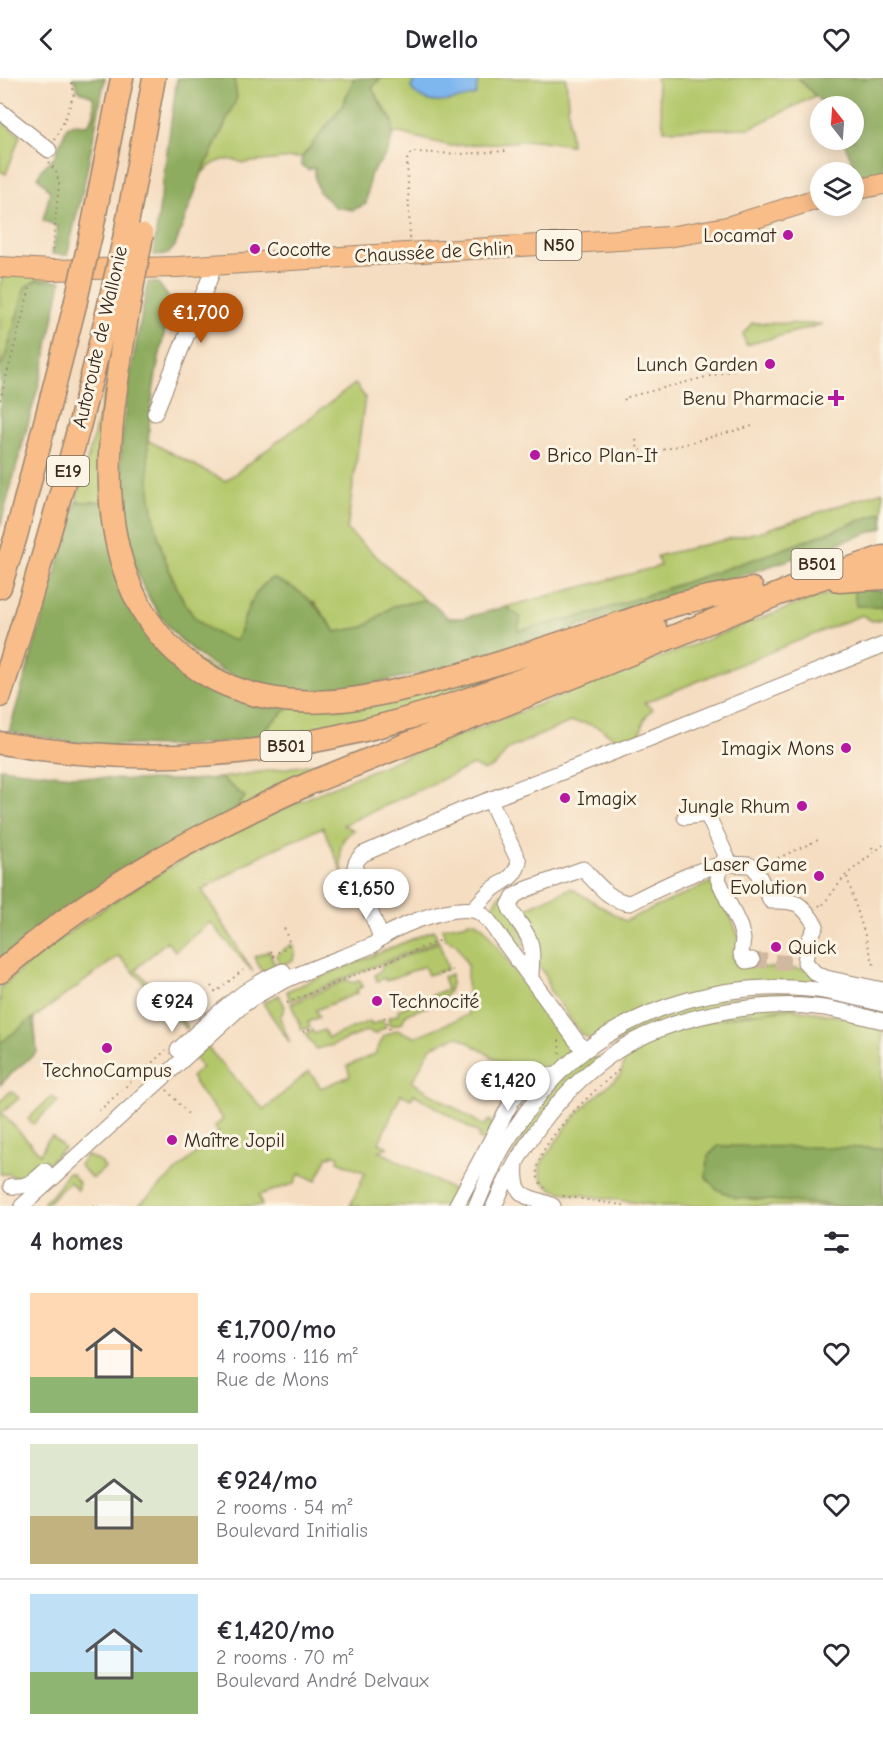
<!DOCTYPE html>
<meta charset="utf-8">
<style>
body{margin:0;font-family:"Comic Neue",sans-serif;background:#f2f2f3;color:#2b2b33;height:100vh;display:flex;flex-direction:column;font-size:22px;white-space:nowrap}
*{box-sizing:border-box;margin:0}
p{font-size:20px;color:#7c7c81}
.icon{flex:none;width:33px;height:33px;fill:none;stroke:currentColor;stroke-width:2;stroke-linecap:round;stroke-linejoin:round}
.map{position:relative;height:1128px;overflow:hidden}
.drawer{display:flex;flex-direction:column;background:#fff;flex:1}
.drawer>*{flex:none}
.needle{width:39px;rotate:343deg}
.tools{position:absolute;left:810px;top:18px;display:grid;gap:12px}
.tools a{display:grid;place-items:center;width:54px;height:54px;border-radius:50%;background:#fff;box-shadow:0 3px 15px #0003;font-size:30px}
.price{position:absolute;translate:-50% -51px;padding:0 14px;border-radius:21px;background:#fff;color:#222;font-size:20px;line-height:39px;filter:drop-shadow(0 2px 3px #0008)}
.price::after{content:'';position:absolute;left:50%;top:36px;width:18px;height:14px;margin-left:-9px;background:inherit;clip-path:polygon(0 0,100% 0,50% 100%)}
.price.selected{background:#b45309;color:#fff}
ul{padding:0;list-style:none}
li{display:flex;align-items:center;gap:18px;height:150px;padding:0 30px}
li+li{border-top:2px solid #e1e1e2}
li span{display:grid;place-items:center;flex:none;width:168px;height:120px;border-radius:0px;color:#555}
li>.icon{margin-inline-start:auto}
span .icon{width:72px;height:72px;fill:#fffc;stroke-width:1}
li b{font-size:26px}
h2{display:flex;justify-content:space-between;align-items:center;height:72px;padding:0 30px;font-size:26px}
header{display:flex;justify-content:space-between;align-items:center;height:78px;padding:0 30px;background:#fff;font-size:27px;font-weight:800}
.map>svg:first-child{display:block}
.green{fill:#b3c76b;stroke:#777844;stroke-width:1.5}
.forest{fill:#8eac5f;stroke:#646b3e;stroke-width:1.5}
.water{fill:#7eb6ee;stroke:#5c7086;stroke-width:1.5}
.lines{fill:none;stroke-linecap:round;stroke-linejoin:round}
.minor-tunnel{stroke:#d0b9a0;stroke-width:15;stroke-dasharray:15 8;stroke-linecap:butt}
.minor-casing{stroke:#988470;stroke-width:17}
.major-casing{stroke:#988470;stroke-width:22}
.highway-casing{stroke:#988470;stroke-width:25}
.path{stroke:#988470;stroke-width:2;stroke-dasharray:1.5 4.5;stroke-linecap:butt}
.minor{stroke:#fff;stroke-width:15}
.major{stroke:#f8bd89;stroke-width:20}
.highway{stroke:#f8bd89;stroke-width:22}
.highway-bridge-casing{stroke:#988470;stroke-width:25;stroke-linecap:butt}
.highway-bridge{stroke:#f8bd89;stroke-width:22}
.poi-dot{fill:#b5179e;stroke:#fcf5e5;stroke-width:2}
.labels{text-anchor:middle;dominant-baseline:central;stroke-width:6;stroke-linejoin:round;paint-order:stroke}
.shield{fill:#fcf5e5;stroke:#75675a;stroke-width:1.5}
.shield-label{font-size:18px;font-weight:bold;fill:#3b2a1e}
.poi-label{font-size:20px;fill:#3b2a1e;stroke:#fcf5e5;text-anchor:end}
.street-label{font-size:20px;fill:#3b2a1e;stroke:#fcf5e5}
</style>
<header><svg class="icon" aria-label="back" viewBox="0 0 24 24"><path d="M15 5l-7 7 7 7"/></svg>Dwello<svg class="icon" aria-label="heart" viewBox="0 0 24 24"><path d="M12 20l-8-8c-3-5 5-10 8-4 3-6 11-1 8 4z"/></svg></header>
<div class="map">
<svg width="883" height="1128" viewBox="0 0 883 1128">
<rect width="100%" height="100%" fill="#fcf5e5"/>
<filter id="ink" filterUnits="userSpaceOnUse"><feTurbulence type="fractalNoise" baseFrequency=".0167" numOctaves="2"/><feDisplacementMap in="SourceGraphic" scale="12" xChannelSelector="R" yChannelSelector="G"/><feConvolveMatrix kernelMatrix="1 2 1 2 8 2 1 2 1" color-interpolation-filters="sRGB"/></filter>
<filter id="wash" filterUnits="userSpaceOnUse"><feTurbulence type="fractalNoise" baseFrequency=".008" numOctaves="4" result="noise"/><feDisplacementMap in="SourceGraphic" scale="24" xChannelSelector="R" yChannelSelector="G"/><feGaussianBlur stdDeviation="1.35" result="paint"/><feColorMatrix in="noise" values="0 0 0 0 0 0 0 0 0 0 0 0 0 0 0 0 0 1.4 0 .05"/><feComposite in="paint" operator="in"/></filter>
<g filter="url(#wash)">
<rect width="100%" height="100%" fill="#f5ddc1"/>
<path class="green" d="M234,0H354L343,28L302,79L243,85C227,77 214,83 202,95L225,47Z
M381,0H566L571,67L537,62L451,68L399,55L393,56C393,37 381,27 372,10Z
M656,0H798L815,18L750,50L664,52Z
M0,42L20,58L6,96L0,93Z
M7,190L52,192V202H36L0,290V206Z
M752,245L823,246L746,267L743,256Z
M112,289L105,424H76Z
M355,306L365,319L347,452L425,522L393,528L364,549L336,554L314,524H250L236,564L215,556L193,538L178,512L163,476L153,441L148,406L147,362L225,403Z
M883,413V434L778,473L591,536L518,553C519,541 516,535 506,529L660,488L657,478L762,453Z
M854,511L856,528H883V541L872,543L862,537L644,625L653,631C644,637 643,646 640,656L621,665L600,650L585,645L570,644L508,671L496,687L484,693L473,687L343,747L354,752C335,762 340,781 344,799L323,749L263,776L202,812L253,894L210,844L175,873L167,863L136,891L188,949L186,951L119,878L34,940L37,974L15,992L0,1007V910C143,782 320,711 496,643C603,602 709,561 816,519Z
M542,576L530,588L392,635L338,648L254,661L288,630Z
M347,681L235,732L245,719L221,700Z
M716,802L751,889L807,891L828,905L749,908L594,960H588L582,957L549,911L547,900L540,889L518,834L571,810L625,843Z
M509,812L524,863V868L521,872L497,840L493,828L500,817Z
M468,843L476,844L484,850L567,966L569,976L555,992L520,996L458,958L431,969L412,1004L484,1048L489,1042L493,1046L484,1063L478,1060L480,1056L414,1016L411,1021L401,1016L379,1065L388,1069L379,1073L459,1115L453,1128H350L365,1095L338,1083L339,1079L332,1076L331,1079L328,1078L316,1103L300,1095L294,1106L259,1117L262,1128H138L219,1054L214,1049L223,1041L203,1017L191,999L202,989L194,980L207,969L264,1032L309,993L321,1010L350,998L347,988L375,976L384,958L397,952L415,959L468,937L467,886L457,867L445,860L442,850L467,845Z
M434,852L438,862L290,923L287,913L289,912Z
M439,864L448,891L428,897L424,888L386,903L385,900L377,903L375,897L381,892L383,887Z
M292,866L295,873L293,882L280,888L276,877Z
M269,873L276,889L263,895L254,879Z
M451,896C455,925 429,927 406,936L402,945L390,948L388,940L399,936L398,932L447,911L443,899Z
M347,902L353,905L360,902L362,909L356,912L358,915L316,932L319,939L308,944L310,949L302,952L291,926Z
M780,913L883,929V940L810,926L631,957L610,968L600,970L618,955L693,924Z
M279,917L285,929L280,940L290,965L263,925Z
M795,931L883,946V1128H660L561,1114C546,1110 537,1101 541,1085L570,1044L588,1025L620,997L624,986L622,976L649,962L712,939Z
M383,942L386,949L375,956L366,953L333,967L316,971L305,956L312,952L314,956L324,952L328,960L370,943L371,947Z
M583,979L599,980L504,1093L530,1046L531,1033Z
M11,1013L19,1020L2,1035L40,1076L47,1063L52,1058L64,1070L38,1095L25,1103L8,1096H0V1024Z
M52,1018L58,1023L33,1046L28,1041Z
M86,1077L101,1084L105,1090L92,1101L79,1087Z
M67,1095L72,1096L79,1105L77,1112L70,1104L45,1127L44,1124L54,1115Z"/>
<path class="forest" d="M73,0H105L84,107L67,177L52,176L58,149L43,142L50,115L45,106L38,100L41,92L55,78L67,49L74,46L87,47C96,38 95,30 93,19L78,12Z
M177,0H234L237,20L202,95L175,168L168,176L153,177Z
M354,0H381L372,10L381,27L393,43V56L388,74L370,97L366,126L353,132L335,129L319,114L315,100V90L308,92L301,87L302,79L342,28Z
M798,0H883V106L863,109L843,62H854V28H825Z
M36,202L61,203L44,287L0,449V290L5,279L25,209Z
M148,204L158,205L172,224C148,316 134,403 170,494C186,532 195,550 236,563C246,540 249,515 272,500C307,514 314,525 336,554L364,549L393,528L425,522L436,528L448,540H463L506,529L521,539L518,553L591,536L778,473L883,434V450C777,486 671,522 563,554C504,572 445,591 385,603C370,606 356,610 341,611C226,624 146,560 124,449C122,438 122,426 121,415C117,344 135,274 148,204Z
M76,424H105L154,561L288,630L254,661L211,666L170,668L82,666L9,654Z
M854,511L883,512V528H856Z
M0,690C73,699 147,706 221,700L245,719L235,732L0,884Z
M33,940L37,974L15,992L0,1007V965Z
M718,1068L883,1070V1128H829L825,1126L736,1120L716,1111L706,1099L708,1078Z"/>
<path class="water" d="M415,0H478L476,17C455,22 426,33 411,10Z"/>
</g>
<g filter="url(#ink)">
<g class="lines">
<path class="minor-tunnel" d="M752,882L798,885"/>
<g class="minor-casing">
<path id="minor" d="M0,33L49,72
M155,335L211,197L212,187
M685,739L707,736L730,786L749,787L755,790L771,823C797,822 802,825 816,848L808,864L805,884L815,895L826,900L883,912
M721,785L718,801L740,849L743,861L741,876L746,883L752,882
M472,832C479,825 486,817 493,811C505,802 515,800 519,784L490,722
M381,859L356,799C354,789 354,784 363,776L460,733L648,661L883,567
M531,899C531,886 534,873 529,861C524,849 514,840 509,828L514,818L527,811L583,791C595,803 610,824 630,825C652,814 707,785 730,786
M178,972C211,942 241,910 283,893
M516,1085C513,1124 527,1116 553,1128
M11,1108C26,1110 35,1103 45,1093
M22,1128L244,926C282,899 330,885 373,867C391,849 447,828 473,832C479,833 483,837 488,842L584,973
M456,1128L513,1021C530,1000 530,997 557,997
M476,1128C485,1108 493,1085 505,1066C526,1032 552,997 584,973C647,925 729,904 807,911C833,913 858,920 883,926
M494,1128C521,1067 561,1010 617,973C670,938 754,923 816,929C838,931 861,938 883,943"/>
</g>
<g class="major-casing">
<path id="major" d="M854,112L883,106
M0,189L52,192L178,189L668,159L727,149L820,120"/>
</g>
<g class="highway-casing">
<path id="highway" d="M91,156L122,0
M125,157L154,0
M129,227C118,294 104,368 112,435C127,571 225,641 358,620C444,606 537,573 620,545C637,540 654,533 671,528C697,520 725,516 752,511
M839,503L883,500
M0,509L16,458L75,227
M0,618C41,489 79,359 109,227
M0,665C120,686 242,682 360,653C461,629 559,587 655,549
M0,894C91,813 198,756 308,706L801,507L883,479"/>
</g>
<path class="path" d="M55,62L65,41L74,16L71,0
M49,84L56,94L59,106L52,177
M831,132L846,128
M410,160L407,82L411,74L461,76L506,73
M0,322L31,206
M625,322L624,320L741,290
M636,362L638,372L655,374L756,347
M872,769L874,774
M767,785L818,762
M847,799L875,890
M819,827L821,829L846,797L883,767
M271,873L276,883
M273,878L290,866L283,847
M441,896L453,892
M211,908L216,914L243,892
M287,925L443,861
M384,939L390,952
M303,954L312,950
M559,962L560,977
M167,1012L188,1036
M99,1033L166,972
M545,1110C539,1105 536,1097 537,1089C543,1059 595,1011 618,993L620,988
M563,1118L628,1128
M93,1128L96,1126L98,1128"/>
<use href="#minor" class="minor"/>
<use href="#major" class="major"/>
<use href="#highway" class="highway"/>
<g class="highway-bridge-casing">
<path id="highway-bridge" d="M75,227L91,156
M109,227L125,157
M129,227L142,157"/>
</g>
<use href="#highway-bridge" class="highway-bridge"/>
</g>
</g>
<g class="poi-dot">
<circle cx="788" cy="157" r="6"/>
<circle cx="255" cy="171" r="6"/>
<circle cx="770" cy="286" r="6"/>
<path d="M833 311h6v6h6v6h-6v6h-6v-6h-6v-6h6z"/>
<circle cx="535" cy="377" r="6"/>
<circle cx="846" cy="670" r="6"/>
<circle cx="565" cy="720" r="6"/>
<circle cx="802" cy="728" r="6"/>
<circle cx="819" cy="798" r="6"/>
<circle cx="776" cy="869" r="6"/>
<circle cx="377" cy="923" r="6"/>
<circle cx="107" cy="970" r="6"/>
<circle cx="172" cy="1062" r="6"/>
</g>
<g class="labels">
<g class="shield">
<rect x="536.5" y="152" width="45" height="30" rx="4.5"/>
<rect x="47" y="378" width="42" height="30" rx="4.5"/>
<rect x="791.5" y="471" width="51" height="30" rx="4.5"/>
<rect x="260.5" y="653" width="51" height="30" rx="4.5"/>
</g>
<g class="shield-label">
<text x="559" y="167">N50</text>
<text x="68" y="393">E19</text>
<text x="817" y="486">B501</text>
<text x="286" y="668">B501</text>
</g>
<g class="poi-label">
<text x="776" y="157">Locamat</text>
<text x="267" y="171" text-anchor="start">Cocotte</text>
<text x="758" y="286">Lunch Garden</text>
<text x="824" y="320">Benu Pharmacie</text>
<text x="547" y="377" text-anchor="start">Brico Plan-It</text>
<text x="834" y="670">Imagix Mons</text>
<text x="577" y="720" text-anchor="start">Imagix</text>
<text x="790" y="728">Jungle Rhum</text>
<text x="807" y="786">Laser Game<tspan x="807" dy="23">Evolution</tspan></text>
<text x="788" y="869" text-anchor="start">Quick</text>
<text x="389" y="923" text-anchor="start">Technocité</text>
<text x="107" y="992" text-anchor="middle">TechnoCampus</text>
<text x="184" y="1062" text-anchor="start">Maître Jopil</text>
</g>
<g class="street-label">
<text transform="translate(434 174) rotate(-3)">Chaussée de Ghlin</text>
<text transform="translate(100 259) rotate(-77)">Autoroute de Wallonie</text>
</g>
</g>
</svg>
<div class="tools">
<a><svg class="needle" viewBox="-14 -14 28 28"><path d="M0-13l5 13h-10z" fill="#e53935"/><path d="M0 13l5-13h-10z" fill="#7c7c81"/></svg></a>
<a><svg class="icon" aria-label="layers" viewBox="0 0 24 24"><path d="M12 4l9 5-9 5-9-5zM3 14l9 5 9-5"/></svg></a>
</div>
<b class="price selected" style="left:201px;top:266px">€1,700</b>
<b class="price" style="left:366px;top:842px">€1,650</b>
<b class="price" style="left:172px;top:955px">€924</b>
<b class="price" style="left:508px;top:1034px">€1,420</b>
</div>
<section class="drawer">
<h2>4 homes<svg class="icon" aria-label="filters" viewBox="0 0 24 24"><path d="M4 7h16M4 17h16"/><circle cx="9" cy="7" r="2"/><circle cx="15" cy="17" r="2"/></svg></h2>
<ul>
<li><span style="background:linear-gradient(#ffd9b3 70%,#8fb573 0)"><svg class="icon" aria-label="home" viewBox="0 0 24 24"><path d="M3 11l9-7 9 7M6 9v11h12V9"/></svg></span><div><b>€1,700/mo</b><p>4 rooms · 116 m²</p><p>Rue de Mons</p></div><svg class="icon" aria-label="heart" viewBox="0 0 24 24"><path d="M12 20l-8-8c-3-5 5-10 8-4 3-6 11-1 8 4z"/></svg></li>
<li><span style="background:linear-gradient(#dfe7d0 60%,#c2b280 0)"><svg class="icon" aria-label="home" viewBox="0 0 24 24"><path d="M3 11l9-7 9 7M6 9v11h12V9"/></svg></span><div><b>€924/mo</b><p>2 rooms · 54 m²</p><p>Boulevard Initialis</p></div><svg class="icon" aria-label="heart" viewBox="0 0 24 24"><path d="M12 20l-8-8c-3-5 5-10 8-4 3-6 11-1 8 4z"/></svg></li>
<li><span style="background:linear-gradient(#bfe0f5 65%,#8fb573 0)"><svg class="icon" aria-label="home" viewBox="0 0 24 24"><path d="M3 11l9-7 9 7M6 9v11h12V9"/></svg></span><div><b>€1,420/mo</b><p>2 rooms · 70 m²</p><p>Boulevard André Delvaux</p></div><svg class="icon" aria-label="heart" viewBox="0 0 24 24"><path d="M12 20l-8-8c-3-5 5-10 8-4 3-6 11-1 8 4z"/></svg></li>
</ul>
</section>
